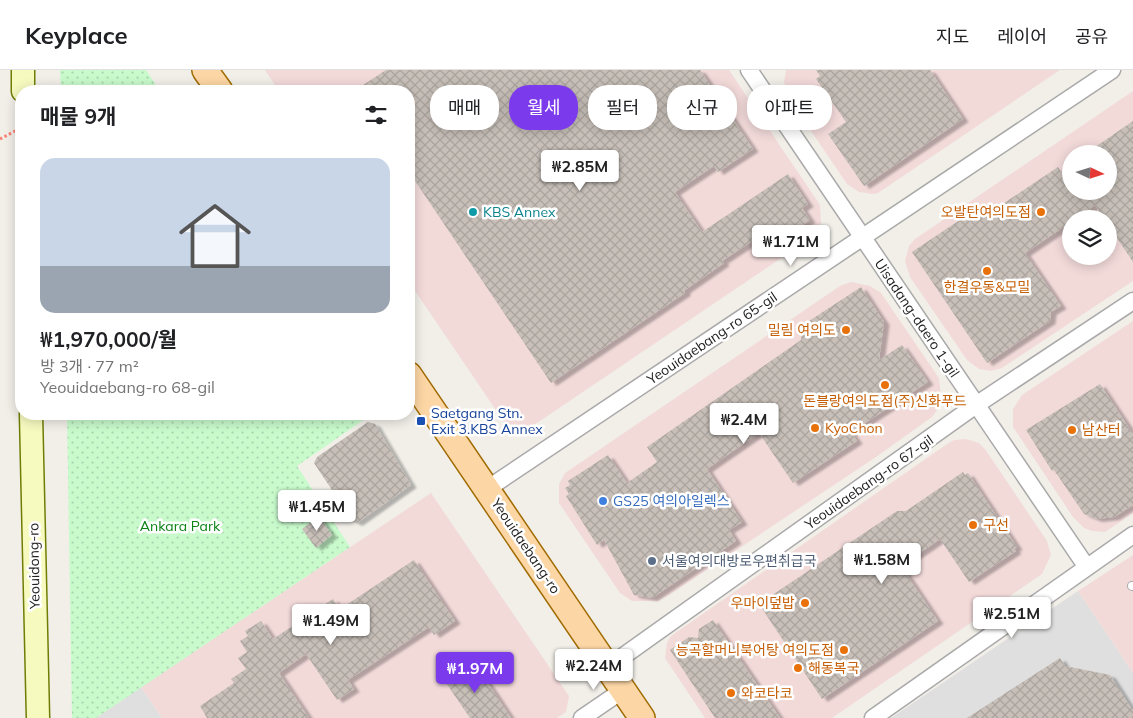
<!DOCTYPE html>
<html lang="ko">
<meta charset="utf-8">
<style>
body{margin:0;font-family:Mulish,"Noto Sans KR",sans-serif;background:#f2f2f2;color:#202124;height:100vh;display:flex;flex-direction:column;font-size:19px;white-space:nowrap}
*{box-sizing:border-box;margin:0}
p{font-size:16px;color:#757577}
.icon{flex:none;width:28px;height:28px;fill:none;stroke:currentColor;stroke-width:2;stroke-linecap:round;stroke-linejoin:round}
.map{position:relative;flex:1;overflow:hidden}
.side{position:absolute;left:15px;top:15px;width:400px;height:335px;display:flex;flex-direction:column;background:#fff;border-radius:20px;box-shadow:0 2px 12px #0003}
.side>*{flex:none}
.banner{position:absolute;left:430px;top:15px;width:475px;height:45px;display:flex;gap:10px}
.needle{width:32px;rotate:94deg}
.tools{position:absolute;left:1062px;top:75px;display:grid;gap:10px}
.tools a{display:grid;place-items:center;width:55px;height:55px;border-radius:50%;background:#fff;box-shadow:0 2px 12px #0003;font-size:25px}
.price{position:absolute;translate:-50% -42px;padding:0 11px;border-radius:5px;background:#fff;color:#222;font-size:16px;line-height:32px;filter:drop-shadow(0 1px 2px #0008)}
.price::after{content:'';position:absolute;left:50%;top:30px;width:15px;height:11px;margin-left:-8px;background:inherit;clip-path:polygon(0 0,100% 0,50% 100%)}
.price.current{background:#7c3aed;color:#fff}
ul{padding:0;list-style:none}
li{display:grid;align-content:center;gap:10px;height:265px;padding:0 25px}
li span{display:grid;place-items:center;height:155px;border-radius:15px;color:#555}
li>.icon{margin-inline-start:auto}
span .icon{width:90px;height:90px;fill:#fffc;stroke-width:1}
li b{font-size:21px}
h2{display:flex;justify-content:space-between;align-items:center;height:60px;padding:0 25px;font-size:21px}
.tag{padding:0 18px;border-radius:20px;background:#fff;box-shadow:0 2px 12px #0003;font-size:18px;line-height:45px}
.tag.current{background:#7c3aed;color:#fff}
header{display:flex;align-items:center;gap:30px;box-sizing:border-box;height:70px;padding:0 25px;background:#fff;border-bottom:1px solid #e0e0e0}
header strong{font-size:24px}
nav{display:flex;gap:28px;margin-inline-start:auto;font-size:18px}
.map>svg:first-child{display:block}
.residential{fill:#e0dfdf}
.commercial{fill:#f2dad9;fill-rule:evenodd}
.park{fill:url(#park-dots)}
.building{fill:url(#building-cross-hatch);filter:url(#shadow)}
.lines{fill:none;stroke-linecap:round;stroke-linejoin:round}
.service-casing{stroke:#a9a9a9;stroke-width:10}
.minor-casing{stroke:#a9a9a9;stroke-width:19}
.secondary-casing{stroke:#707d05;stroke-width:25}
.primary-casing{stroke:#a06b00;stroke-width:28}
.path{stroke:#fa8072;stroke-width:3;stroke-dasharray:2.5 2.5;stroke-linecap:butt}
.service{stroke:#fff;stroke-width:8}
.minor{stroke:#fff;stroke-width:16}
.secondary{stroke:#f7fabf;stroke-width:22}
.primary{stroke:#fcd6a4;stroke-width:25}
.culture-dot{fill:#0f9aa8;stroke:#fff;stroke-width:2}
.food-dot{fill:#e8710a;stroke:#fff;stroke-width:2}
.transit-dot{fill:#1a4fb4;stroke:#fff;stroke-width:2}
.shop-dot{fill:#3f7fe0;stroke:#fff;stroke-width:2}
.service-dot{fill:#5c6f8a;stroke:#fff;stroke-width:2}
.labels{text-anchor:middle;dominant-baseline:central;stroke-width:5;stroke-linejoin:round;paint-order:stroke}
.culture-label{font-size:14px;fill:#0d838f;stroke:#fff;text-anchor:start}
.food-label{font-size:14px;fill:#c56008;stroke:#fff;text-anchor:start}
.street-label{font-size:14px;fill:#222;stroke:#fff}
.transit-label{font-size:14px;fill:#164399;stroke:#fff;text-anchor:start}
.shop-label{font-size:14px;fill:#366cbe;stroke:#fff;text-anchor:start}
.park-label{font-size:14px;fill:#0c8416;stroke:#fff}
.service-label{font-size:14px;fill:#4e5e75;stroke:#fff;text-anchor:start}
</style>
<header>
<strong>Keyplace</strong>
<nav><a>지도</a><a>레이어</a><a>공유</a></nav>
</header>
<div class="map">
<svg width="1133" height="648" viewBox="0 0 1133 648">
<defs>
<pattern id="park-dots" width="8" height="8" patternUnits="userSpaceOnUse" patternTransform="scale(1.25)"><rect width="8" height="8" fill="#c8facc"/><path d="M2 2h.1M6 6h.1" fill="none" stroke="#acd6af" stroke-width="1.8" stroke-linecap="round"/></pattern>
<pattern id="building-cross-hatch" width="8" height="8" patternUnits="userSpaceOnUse" patternTransform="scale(1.25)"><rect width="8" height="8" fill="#c7bfb8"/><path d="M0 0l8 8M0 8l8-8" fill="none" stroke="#aba49e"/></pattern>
<filter id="shadow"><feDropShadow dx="5.5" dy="3" stdDeviation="1" flood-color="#0004"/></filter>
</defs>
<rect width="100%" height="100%" fill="#f2efe9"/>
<path class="residential" d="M1078,521L1133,603V648H891Z
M141,617L162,648H96Z"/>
<path class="commercial" d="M265,0H729L820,135L821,153L814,166L537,353L529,356L515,357L504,352L409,212V21H279Z
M786,0H1060L878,123L872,124L859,122L847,114L790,30L784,12Z
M1133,21V211L1002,298L991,301L979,299L967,290L910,207L905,191L909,176L915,169ZM1071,84H1109V121H1071ZM1071,149H1109V186H1071Z
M851,212L870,216L881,223L939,308L941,326L938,339L932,347L876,387L669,525L658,531H632L620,523L559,433V414L565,403L840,216Z
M1133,251V443L1105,462L1092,461L1084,458L1073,447L1013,357V339L1022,325Z
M966,369L979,373L985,379L1047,471L1051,485L1042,504L832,648H705L665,588L667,573L671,566L947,374L954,370Z
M431,423L569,626L566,642L557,648H162L141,617Z
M1133,485V603L1078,521Z"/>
<path class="park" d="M60,0H146L160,21H61Z
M67,344H372L297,396L350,477L96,648H72Z"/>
<path class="building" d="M386,0H700L753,79L718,102L714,96L675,122L702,162L788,104L808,134L802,138L810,150L790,163L786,157L780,158L779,156L758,170L757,168L722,191L724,193L685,220V223L551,313L409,102V21H354Z
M816,0H930L963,49L864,116L828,64L846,52L816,9L820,6Z
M1133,51V192L1109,156V149H1104L1095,135L1075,149H1071V152L1025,183L1061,236L1051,242L1050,251L987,293L912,182L976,139L989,143L1058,97L1071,116V121H1109V84H1085Z
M861,217L884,252L879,290L902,275L928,312L851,362L857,371L793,413L759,363L707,399L742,452L729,460L736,471L652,528L634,525L604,470L597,475L566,426L569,424L565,418L570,415L568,411L608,385L627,413L657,392L647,377L801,270L803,255Z
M1100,314L1133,364V435L1114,447L1097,449L1084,444L1054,400L1052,401L1026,360Z
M368,352L375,354L411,415L357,453L329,439L340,432L314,393L317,387Z
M963,402L965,405L968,403L1017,477L1014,479L1016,481L969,512L940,469L901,496L938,551L822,629L759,534L897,441H906Z
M319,446L332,465L316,478L302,459Z
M414,490L455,551L434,565L429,557L348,610L354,619L337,630L306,584L279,603L309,648H207L200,636L234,613L231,609L246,599L238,588L247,582L240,571L248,566L245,561L261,551L273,569L333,529L340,539Z
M713,550L780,648H715L670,580L689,567L698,568L699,559Z
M1060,588L1065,596L1110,605L1133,641V648H967Z
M462,593L469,604L478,598L511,648H470L442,607Z"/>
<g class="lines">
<g class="service-casing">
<path id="service" d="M1132,516H1133"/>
</g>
<g class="minor-casing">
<path id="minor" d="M749,0L1086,496
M487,419L1112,0
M608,597L976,335L1133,231
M582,648L623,620
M873,648L1133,465"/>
</g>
<g class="secondary-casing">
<path id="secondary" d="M23,0V21
M31,344L38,648"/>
</g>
<g class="primary-casing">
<path id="primary" d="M205,0L220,21
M409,305L642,648"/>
</g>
<path class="path" d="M0,69L21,58"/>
<use href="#service" class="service"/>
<use href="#minor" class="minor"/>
<use href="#secondary" class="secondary"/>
<use href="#primary" class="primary"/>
</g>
<circle class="culture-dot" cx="473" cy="142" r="5"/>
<g class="food-dot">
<circle cx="1041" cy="142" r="5"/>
<circle cx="987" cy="201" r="5"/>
<circle cx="846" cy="260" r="5"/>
<circle cx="885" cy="315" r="5"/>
<circle cx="815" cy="358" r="5"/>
<circle cx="1072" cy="360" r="5"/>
<circle cx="973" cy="455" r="5"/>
<circle cx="805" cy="533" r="5"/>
<circle cx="844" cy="580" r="5"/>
<circle cx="798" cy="598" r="5"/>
<circle cx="731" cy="623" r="5"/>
</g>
<rect class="transit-dot" x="416" y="346" width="10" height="10" rx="2.5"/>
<circle class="shop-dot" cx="603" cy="431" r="5"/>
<circle class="service-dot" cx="652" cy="491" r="5"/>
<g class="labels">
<g class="culture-label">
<text x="483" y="142">KBS Annex</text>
</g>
<g class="food-label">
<text x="1031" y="142" text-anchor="end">오발탄여의도점</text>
<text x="987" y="217" text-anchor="middle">한결우동&amp;모밀</text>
<text x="836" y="260" text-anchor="end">밀림 여의도</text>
<text x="885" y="331" text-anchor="middle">돈블랑여의도점(주)신화푸드</text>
<text x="825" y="358">KyoChon</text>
<text x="1082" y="360">남산터</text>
<text x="983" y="455">구선</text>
<text x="795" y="533" text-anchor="end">우마이덮밥</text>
<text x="834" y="580" text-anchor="end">능곡할머니북어탕 여의도점</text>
<text x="808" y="598">해동복국</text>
<text x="741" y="623">와코타코</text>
</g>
<g class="street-label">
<text transform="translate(917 248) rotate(56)">Uisadang-daero 1-gil</text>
<text transform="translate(712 268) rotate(-34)">Yeouidaebang-ro 65-gil</text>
<text transform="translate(869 412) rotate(-35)">Yeouidaebang-ro 67-gil</text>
<text transform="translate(526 476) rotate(56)">Yeouidaebang-ro</text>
<text transform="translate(34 496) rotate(-91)">Yeouidong-ro</text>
</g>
<g class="transit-label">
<text x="431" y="343">Saetgang Stn.<tspan x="431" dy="16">Exit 3.KBS Annex</tspan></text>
</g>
<g class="shop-label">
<text x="613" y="431">GS25 여의아일렉스</text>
</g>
<g class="park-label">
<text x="180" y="456">Ankara Park</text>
</g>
<g class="service-label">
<text x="662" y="491">서울여의대방로우편취급국</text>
</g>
</g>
</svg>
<div class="tools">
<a><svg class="needle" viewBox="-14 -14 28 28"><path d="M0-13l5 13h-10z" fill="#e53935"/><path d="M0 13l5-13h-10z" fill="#757577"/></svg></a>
<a><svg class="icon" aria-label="layers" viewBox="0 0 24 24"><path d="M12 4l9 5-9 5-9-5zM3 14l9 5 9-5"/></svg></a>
</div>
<b class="price" style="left:580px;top:122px">₩2.85M</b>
<b class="price" style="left:791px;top:197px">₩1.71M</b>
<b class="price" style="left:744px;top:375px">₩2.4M</b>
<b class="price" style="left:317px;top:462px">₩1.45M</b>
<b class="price" style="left:882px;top:515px">₩1.58M</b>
<b class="price" style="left:1012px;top:569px">₩2.51M</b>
<b class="price" style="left:331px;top:576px">₩1.49M</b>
<b class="price" style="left:594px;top:621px">₩2.24M</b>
<b class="price current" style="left:475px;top:624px">₩1.97M</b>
<div class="banner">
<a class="tag">매매</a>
<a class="tag current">월세</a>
<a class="tag">필터</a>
<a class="tag">신규</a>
<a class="tag">아파트</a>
</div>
<section class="side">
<h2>매물 9개<svg class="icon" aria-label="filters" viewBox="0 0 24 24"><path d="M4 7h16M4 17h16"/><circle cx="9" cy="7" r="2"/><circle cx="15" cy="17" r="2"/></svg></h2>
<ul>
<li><span style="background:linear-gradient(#c9d6e8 70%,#9aa5b1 0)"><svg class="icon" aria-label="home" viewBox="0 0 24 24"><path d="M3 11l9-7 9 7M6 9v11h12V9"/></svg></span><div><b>₩1,970,000/월</b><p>방 3개 · 77 m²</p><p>Yeouidaebang-ro 68-gil</p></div></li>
</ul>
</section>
</div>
